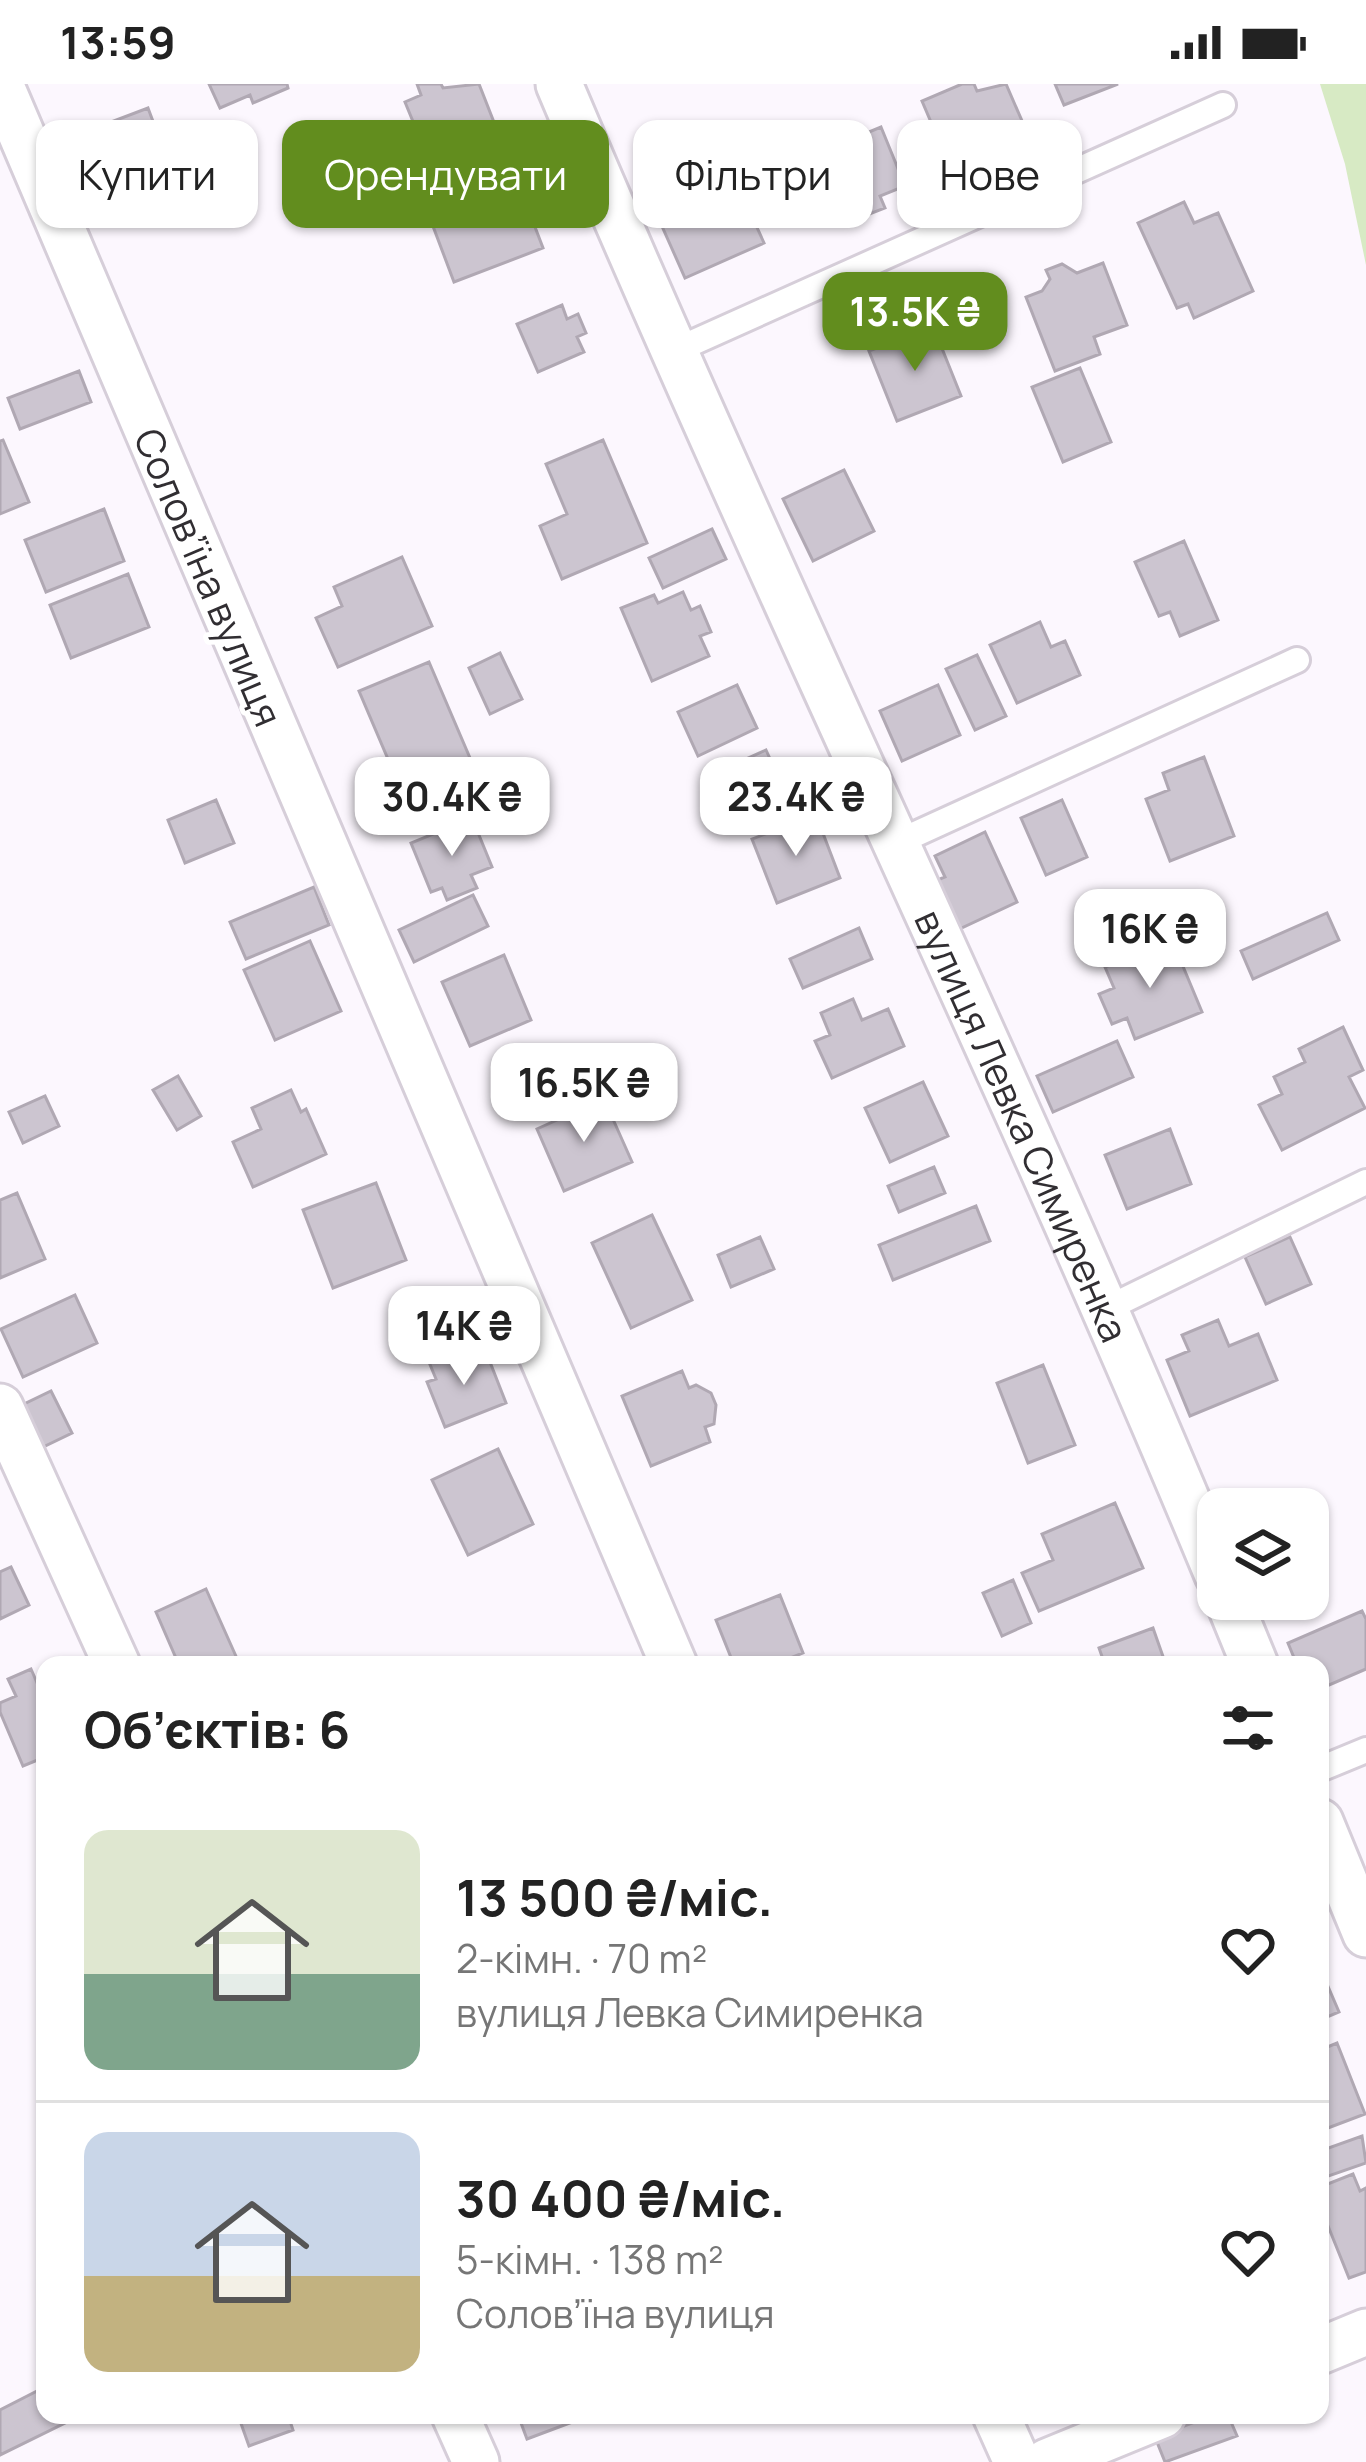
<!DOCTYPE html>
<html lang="uk">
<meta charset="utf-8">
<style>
body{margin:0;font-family:Manrope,sans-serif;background:#f2f2f2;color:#222;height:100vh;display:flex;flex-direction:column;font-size:45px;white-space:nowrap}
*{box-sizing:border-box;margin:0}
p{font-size:39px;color:#767676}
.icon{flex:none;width:66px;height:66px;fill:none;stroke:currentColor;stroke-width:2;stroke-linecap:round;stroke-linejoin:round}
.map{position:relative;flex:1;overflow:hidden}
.details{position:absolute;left:36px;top:1572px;width:1293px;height:768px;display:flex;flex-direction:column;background:#fff;border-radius:24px;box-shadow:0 3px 9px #0004}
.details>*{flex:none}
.guide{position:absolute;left:36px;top:36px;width:1296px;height:108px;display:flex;gap:24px}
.tools{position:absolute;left:1197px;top:1404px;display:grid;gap:24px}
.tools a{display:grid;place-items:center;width:132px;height:132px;border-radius:24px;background:#fff;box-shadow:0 3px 9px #0004;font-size:60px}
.price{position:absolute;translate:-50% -102px;padding:0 27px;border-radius:24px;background:#fff;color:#222;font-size:39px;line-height:78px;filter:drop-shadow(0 3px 6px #0008)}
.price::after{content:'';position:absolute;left:50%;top:72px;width:36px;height:27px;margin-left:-18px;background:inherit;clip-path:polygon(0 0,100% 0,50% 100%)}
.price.selected{background:#628d1e;color:#fff}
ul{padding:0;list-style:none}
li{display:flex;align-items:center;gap:36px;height:300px;padding:0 48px}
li+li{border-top:3px solid #e0e0e0}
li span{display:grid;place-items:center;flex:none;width:336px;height:240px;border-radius:24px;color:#555}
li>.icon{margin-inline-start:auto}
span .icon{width:144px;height:144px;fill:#fffc;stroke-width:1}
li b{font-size:51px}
h2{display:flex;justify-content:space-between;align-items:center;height:144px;padding:0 48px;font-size:51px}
.tag{padding:0 42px;border-radius:24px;background:#fff;box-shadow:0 3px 9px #0004;font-size:42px;line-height:108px}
.tag.selected{background:#628d1e;color:#fff}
.status{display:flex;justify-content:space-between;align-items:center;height:84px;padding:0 60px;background:#fff;direction:ltr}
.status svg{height:33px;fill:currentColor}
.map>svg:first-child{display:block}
.green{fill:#d7eac4}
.building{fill:#ccc5d0;stroke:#b0a8b3;stroke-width:3}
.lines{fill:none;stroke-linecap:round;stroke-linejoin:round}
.lane-casing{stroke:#d6ced9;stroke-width:30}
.street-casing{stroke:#d6ced9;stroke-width:51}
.lane{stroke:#fff;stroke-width:24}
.street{stroke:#fff;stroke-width:45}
.labels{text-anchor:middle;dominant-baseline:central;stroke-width:10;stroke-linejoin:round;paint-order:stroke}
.street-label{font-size:39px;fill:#312e32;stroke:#fff}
</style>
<div class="status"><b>13:59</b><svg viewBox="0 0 49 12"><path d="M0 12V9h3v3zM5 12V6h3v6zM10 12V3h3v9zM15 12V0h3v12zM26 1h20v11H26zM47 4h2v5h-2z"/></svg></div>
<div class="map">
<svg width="1366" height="2378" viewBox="0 0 1366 2378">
<rect width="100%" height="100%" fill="#fcf7fe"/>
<path class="green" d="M1320,0H1366V181L1345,80Z"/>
<path class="building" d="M209,0H287L288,4L253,19L250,11L220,24Z
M417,0H441L443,4L479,0L497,46L428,74L405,18L421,11Z
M962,0H974L977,7L1006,0L1029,53L951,85L922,17Z
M1055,0H1118L1064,21Z
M148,24L173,91L105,117L79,50Z
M881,43L905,102L880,112L885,124L854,136L851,127L826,137L801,76Z
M511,70L528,115L512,121L517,135L530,130L543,164L454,198L419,105Z
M692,105L700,123L740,106L764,159L685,194L653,122Z
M1184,118L1194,139L1218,129L1253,207L1194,234L1188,220L1177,224L1138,139Z
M1103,179L1127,241L1094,253L1100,270L1055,287L1026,213L1042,207L1050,195L1046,186L1062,180L1077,189Z
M562,221L567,235L578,230L586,249L577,253L584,268L538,288L517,240Z
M933,242L961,312L897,337L869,267Z
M1080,284L1111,358L1063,378L1032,303Z
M79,287L91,318L20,345L8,314Z
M3,356L29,418L0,430V357Z
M603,356L647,459L562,495L540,442L567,430L546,380Z
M844,386L874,447L813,477L783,415Z
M104,425L124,477L46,508L25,456Z
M712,445L726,475L663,504L649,474Z
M1184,457L1218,536L1180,552L1170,528L1159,532L1135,478Z
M402,473L432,542L338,583L316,534L342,522L334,503Z
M128,490L149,543L71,574L50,521Z
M683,508L691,526L700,522L711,548L700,552L709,572L652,597L621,524L654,511L658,519Z
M1040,538L1051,563L1065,557L1080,591L1017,619L990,561Z
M500,569L522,615L490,630L469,584Z
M977,571L1006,632L975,646L946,585Z
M429,578L473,681L425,702L420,692L399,701L359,607Z
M737,601L757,644L698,672L678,628Z
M938,601L960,651L902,677L880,627Z
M766,666L787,712L727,739L706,693Z
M1204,673L1234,752L1170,777L1146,715L1169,706L1163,689Z
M216,716L234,759L185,779L168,736Z
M1062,716L1087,773L1046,791L1021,734Z
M816,731L840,794L777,819L752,755Z
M472,734L492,783L471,791L477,804L447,816L442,804L431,808L411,759Z
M985,748L1017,818L953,848L930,799L945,793L935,772Z
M314,803L329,841L246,875L230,838Z
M473,811L488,842L414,878L399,846Z
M1327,829L1339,856L1253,895L1241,867Z
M859,844L872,875L803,904L790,875Z
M1172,856L1202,928L1135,955L1127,934L1112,940L1099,910L1114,904L1105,883Z
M310,857L341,927L275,956L244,886Z
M504,871L531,936L470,962L442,898Z
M853,915L862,936L888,925L904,962L832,994L815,957L830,951L821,929Z
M1343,943L1363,986L1349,993L1365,1024L1282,1066L1259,1021L1282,1010L1274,993L1305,978L1299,965Z
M1117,957L1133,993L1053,1028L1037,992Z
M178,992L201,1032L177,1046L153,1006Z
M923,998L948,1052L890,1078L865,1024Z
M291,1006L301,1028L306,1025L326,1070L253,1103L233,1058L261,1045L252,1024Z
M45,1012L59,1042L23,1059L9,1028Z
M604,1015L632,1078L564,1107L537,1045Z
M1170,1045L1191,1100L1127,1125L1105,1071Z
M934,1083L945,1109L899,1128L888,1102Z
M376,1099L406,1176L333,1204L303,1126Z
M17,1109L45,1175L0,1194V1116Z
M976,1122L990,1157L893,1196L879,1161Z
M652,1131L692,1216L631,1244L592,1159Z
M760,1153L774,1185L731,1203L718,1171Z
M1290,1153L1311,1200L1266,1220L1245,1173Z
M459,1207L471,1237L406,1262L394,1232Z
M75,1211L97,1259L23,1293L1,1245Z
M1218,1236L1229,1262L1258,1250L1277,1296L1190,1332L1167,1276L1189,1267L1182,1251Z
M461,1266L467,1282L488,1273L506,1319L445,1343L427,1298L436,1295L429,1278Z
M1043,1281L1075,1361L1028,1379L997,1299Z
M682,1287L689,1304L696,1301L711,1309L716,1321L714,1340L705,1343L710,1358L651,1382L622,1312Z
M51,1307L72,1349L41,1364L20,1322Z
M498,1365L533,1440L468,1471L432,1396Z
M1115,1419L1143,1484L1039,1527L1022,1489L1053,1476L1042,1450Z
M11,1483L29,1521L0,1535V1488Z
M1013,1496L1031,1539L1002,1552L983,1509Z
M206,1505L239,1579L235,1581H179L156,1528Z
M780,1511L803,1569L773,1581H734L716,1536Z
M1362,1527L1366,1535V1585L1320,1605V1581H1297L1288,1559Z
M1153,1544L1166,1581H1105L1099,1564Z
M31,1585L38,1601L45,1599V1673L23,1682L0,1628V1619L16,1612L8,1595Z
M1327,1900L1339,1928L1320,1936V1903Z
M1337,1959L1365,2030L1320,2047V1966Z
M1362,2052L1366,2079L1320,2095V2067Z
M1353,2090L1360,2107L1366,2104V2188L1349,2194L1320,2122V2103Z
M45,2303V2331H66L69,2337L0,2371V2326Z
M238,2331H288L293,2346L249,2362Z
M518,2331H591L527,2355Z
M1213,2331H1228L1237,2352L1165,2378L1155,2353Z"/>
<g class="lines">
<g class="lane-casing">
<path id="lane" d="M672,268L1223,21
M896,759L1297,576
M1108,1224L1366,1098
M1320,1685L1366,1666"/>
</g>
<g class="street-casing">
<g id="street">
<path d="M0,0L674,1581"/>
<path id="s1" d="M559,0C770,501 1010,989 1218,1491"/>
<path d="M0,1323L117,1581"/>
<path d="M1228,1515L1255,1581"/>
<path d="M1320,1738L1366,1850"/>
<path d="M1320,2267L1366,2248"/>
<path d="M455,2331L476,2378"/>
<path d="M996,2331L1017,2378"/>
<path d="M1047,2378L1162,2331"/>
</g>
</g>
<use href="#lane" class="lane"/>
<use href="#street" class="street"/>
</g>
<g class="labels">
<g class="street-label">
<text transform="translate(209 493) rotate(67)">Соловʼїна вулиця</text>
<text stroke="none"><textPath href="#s1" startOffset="1140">вулиця Левка Симиренка</textPath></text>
</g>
</g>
</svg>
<div class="tools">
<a><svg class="icon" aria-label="layers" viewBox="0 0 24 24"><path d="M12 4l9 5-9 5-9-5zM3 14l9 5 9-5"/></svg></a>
</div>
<b class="price selected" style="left:915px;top:290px">13.5K ₴</b>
<b class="price" style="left:452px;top:775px">30.4K ₴</b>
<b class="price" style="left:796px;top:775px">23.4K ₴</b>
<b class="price" style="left:1150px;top:907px">16K ₴</b>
<b class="price" style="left:584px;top:1061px">16.5K ₴</b>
<b class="price" style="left:464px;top:1304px">14K ₴</b>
<div class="guide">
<a class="tag">Купити</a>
<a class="tag selected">Орендувати</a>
<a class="tag">Фільтри</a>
<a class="tag">Нове</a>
</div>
<section class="details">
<h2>Об’єктів: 6<svg class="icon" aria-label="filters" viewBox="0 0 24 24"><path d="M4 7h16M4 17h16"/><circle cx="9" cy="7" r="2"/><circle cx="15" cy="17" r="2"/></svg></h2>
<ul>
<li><span style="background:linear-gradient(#dfe7d0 60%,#7fa58c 0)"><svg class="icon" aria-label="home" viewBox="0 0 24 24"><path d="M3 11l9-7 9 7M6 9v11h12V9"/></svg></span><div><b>13 500 ₴/міс.</b><p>2-кімн. · 70 m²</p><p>вулиця Левка Симиренка</p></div><svg class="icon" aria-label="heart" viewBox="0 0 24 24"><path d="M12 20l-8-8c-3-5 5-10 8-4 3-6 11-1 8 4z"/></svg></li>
<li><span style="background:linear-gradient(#c9d6e8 60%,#c2b280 0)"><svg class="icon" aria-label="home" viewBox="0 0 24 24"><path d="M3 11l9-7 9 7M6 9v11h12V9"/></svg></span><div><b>30 400 ₴/міс.</b><p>5-кімн. · 138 m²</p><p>Соловʼїна вулиця</p></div><svg class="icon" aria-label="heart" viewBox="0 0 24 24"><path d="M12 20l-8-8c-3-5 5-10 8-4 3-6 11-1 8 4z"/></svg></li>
</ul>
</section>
</div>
